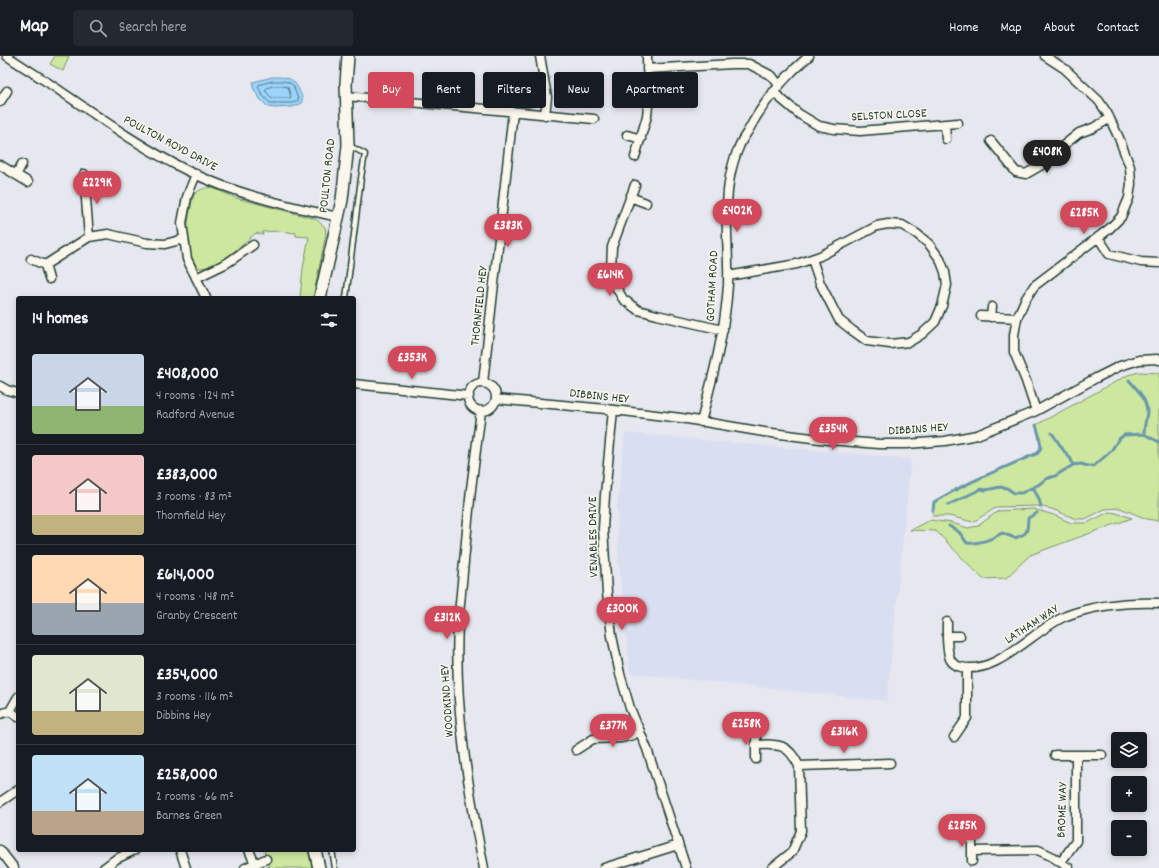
<!DOCTYPE html>
<meta charset="utf-8">
<style>
body{margin:0;font-family:Dekko,sans-serif;background:#242831;color:#f1f3f6;height:100vh;display:flex;flex-direction:column;font-size:15px;white-space:nowrap}
*{box-sizing:border-box;margin:0}
p{font-size:13px;color:#9ea1a6}
.icon{flex:none;width:22px;height:22px;fill:none;stroke:currentColor;stroke-width:2;stroke-linecap:round;stroke-linejoin:round}
.map{position:relative;flex:1;overflow:hidden}
.details{position:absolute;left:16px;top:240px;width:340px;height:556px;display:flex;flex-direction:column;background:#171b24;border-radius:4px;box-shadow:0 2px 6px #0003}
.details>*{flex:none}
.banner{position:absolute;left:368px;top:16px;width:380px;height:36px;display:flex;gap:8px}
.tools{position:absolute;left:1111px;top:676px;display:grid;gap:8px}
.tools a{display:grid;place-items:center;width:36px;height:36px;border-radius:4px;background:#171b24;box-shadow:0 2px 6px #0003;font-size:20px}
.price{position:absolute;translate:-50% -34px;padding:0 9px;border-radius:14px;background:#d1495b;color:#fff;font-size:13px;line-height:26px;filter:drop-shadow(0 1px 2px #0008)}
.price::after{content:'';position:absolute;left:50%;top:24px;width:12px;height:9px;margin-left:-6px;background:inherit;clip-path:polygon(0 0,100% 0,50% 100%)}
.price.on{background:#222;color:#fff}
ul{padding:0;list-style:none}
li{display:flex;align-items:center;gap:12px;height:100px;padding:0 16px}
li+li{border-top:1px solid #363941}
li span{display:grid;place-items:center;flex:none;width:112px;height:80px;border-radius:4px;color:#555}
li>.icon{margin-inline-start:auto}
span .icon{width:48px;height:48px;fill:#fffc;stroke-width:1}
li b{font-size:17px}
h2{display:flex;justify-content:space-between;align-items:center;height:48px;padding:0 16px;font-size:17px}
.tag{padding:0 14px;border-radius:4px;background:#171b24;box-shadow:0 2px 6px #0003;font-size:14px;line-height:36px}
.tag.on{background:#d1495b;color:#fff}
header{display:flex;align-items:center;gap:24px;box-sizing:border-box;height:56px;padding:0 20px;background:#171b24;border-bottom:1px solid #363941}
header strong{font-size:19px}
nav{display:flex;gap:22px;margin-inline-start:auto;font-size:14px}
.search{width:280px;height:36px;background:#242831;display:flex;align-items:center;gap:10px;box-sizing:border-box;padding:0 14px;border-radius:4px;color:#9ea1a6;font-size:15px}
.map>svg:first-child{display:block}
.built{fill:#d9def1}
.green{fill:#cde89e;stroke:#769269}
.water{fill:#9bd3fa;stroke:#6997ab}
.lines{fill:none;stroke-linecap:round;stroke-linejoin:round}
.shore{stroke:#517983;stroke-width:1}
.stream{stroke:#6997ab;stroke-width:3}
.service-casing{stroke:#1f3d34;stroke-width:7}
.minor-casing{stroke:#1f3d34;stroke-width:11}
.tertiary-casing{stroke:#1f3d34;stroke-width:14}
.service{stroke:#fbf7ec;stroke-width:4}
.minor{stroke:#fbf7ec;stroke-width:8}
.tertiary{stroke:#fbf7ec;stroke-width:11}
.labels{text-anchor:middle;dominant-baseline:central;stroke-width:3;stroke-linejoin:round;paint-order:stroke}
.street-label{font-size:13px;fill:#1f3d34;stroke:#fbf7ec}
</style>
<header>
<strong>Map</strong>
<div class="search"><svg class="icon" aria-label="search" viewBox="0 0 24 24"><circle cx="10" cy="10" r="6"/><path d="M15 15l6 6"/></svg>Search here</div>
<nav><a>Home</a><a>Map</a><a>About</a><a>Contact</a></nav>
</header>
<div class="map">
<svg width="1159" height="812" viewBox="0 0 1159 812">
<rect width="100%" height="100%" fill="#e7e8ef"/>
<filter id="ink" filterUnits="userSpaceOnUse"><feTurbulence type="fractalNoise" baseFrequency=".025" numOctaves="2"/><feDisplacementMap in="SourceGraphic" scale="8" xChannelSelector="R" yChannelSelector="G"/><feConvolveMatrix kernelMatrix="1 2 1 2 8 2 1 2 1" color-interpolation-filters="sRGB"/></filter>
<g filter="url(#ink)">
<path class="built" d="M625,377L911,403L887,645L630,617L618,498L617,450Z"/>
<path class="green" d="M55,0H69L63,15L50,8Z
M210,131L236,142L316,163L325,171L326,178L313,242H300L303,212L309,181L296,180V177L279,175L262,176L263,179L256,177L231,198L211,211L198,212C185,195 186,171 191,151C192,147 192,140 196,137C200,133 205,132 210,131Z
M1139,316L1159,317V465L1147,463L1120,452L1105,453L1085,463H1076L1052,453L1037,450L997,451L973,466L949,460H933L934,446L961,430L1038,397L1041,391L1039,379L1036,369L1128,319Z
M1033,453L1054,459L1071,467H1087L1109,456L1116,457L1132,462L1030,499L1006,522L983,523L936,475L910,474L930,464L952,467L968,472L978,470L998,455Z
M267,794H308L312,812H265L270,810L264,795Z"/>
<path class="water" d="M272,21C285,21 293,20 299,34C301,38 303,41 302,46L299,49L292,51L275,52L268,51L260,43L253,32V26Z"/>
<g class="lines">
<path class="shore" d="M273,25C280,25 287,24 293,29L298,43V45L292,47H270L263,40L258,31L259,29Z
M273,30H283L288,31L291,41L290,42H272L267,37L265,34L267,32Z"/>
<path class="stream" d="M1129,324C1137,333 1147,343 1147,356C1146,364 1144,371 1144,378
M1052,377L1064,395L1071,403L1073,409
M1033,431L1039,443L1041,451
M948,449L981,433L986,434L1000,431L1007,432L1014,437H1022L1027,434L1038,429L1046,423L1055,420L1073,409L1081,408L1088,410H1094L1111,395L1118,384L1124,379L1144,378L1159,386
M933,454L934,446C967,426 1003,412 1038,397L1041,391L1039,379L1036,369
M949,470L959,476L967,487C979,488 993,483 1002,477L1015,482C1029,477 1027,476 1028,462L1037,457"/>
<g class="service-casing">
<path id="service" d="M346,242L361,122L365,98L350,90
M332,794L335,812"/>
</g>
<g class="minor-casing">
<path id="minor" d="M7,0C22,10 38,20 53,30C97,60 140,91 188,115C235,138 288,150 338,161
M540,0L547,41L545,59
M647,13L732,8H749L772,20L779,29
M773,36L799,58L819,70L834,73L860,75L958,67
M346,40L594,63
M0,46L7,35
M945,69L946,83
M627,79L641,83
M991,85L1016,116L1026,118L1045,107L1064,89L1079,77L1093,72L1109,63
M635,101L647,60L648,50L647,0
M0,109L28,126
M84,118L89,181
M196,118L187,141L182,167L187,203L206,242
M16,119L22,108
M635,129L612,191L611,213L613,226L623,243L638,254L657,259L723,274
M86,135L103,132
M630,141L646,147
M1098,181L1109,198L1141,206L1159,207
M31,203L45,209L49,223
M45,209L89,181L108,178L147,187L165,188L184,183
M728,220L797,208L820,200L877,170L888,168L902,169L917,178L929,188L940,203L945,216L947,229L942,250L935,266L922,278L909,286L890,288L867,285L853,275L839,264L820,227L812,203
M196,222L227,207L253,189
M981,260L1017,262
M991,261L992,251
M483,327L513,56
M468 341a14 14 0 1 1 28 0a14 14 0 1 1-28 0Z
M354,328L469,340
M0,330L7,334L18,337
M496,343L606,353L681,362L764,376L828,384L879,388H907L945,385L977,379L1036,355L1096,322L1120,310L1139,304L1157,303L1159,304
M613,354L605,439L603,473L607,537L612,580L620,618L630,652L647,693L686,812
M481,355L471,433L458,568C454,650 468,732 484,812
M1036,355L1026,325L1014,296V279L1017,262L1025,244L1034,230L1109,173L1121,161L1129,142L1131,128L1130,111L1119,82L1107,57L1099,45L1065,13L1045,0
M701,366C713,320 725,276 728,229C729,205 726,180 727,156C727,134 730,111 739,91C741,85 745,80 748,75C763,47 784,21 809,0
M947,566C947,576 946,593 950,603C952,607 957,610 961,611C997,620 1034,573 1066,560C1095,549 1128,546 1159,547
M947,580H960
M10,655L18,641
M0,658L10,655L18,661
M756,677V703
M954,681L967,662V612
M756,689C778,688 788,687 799,710L801,775L792,796L772,812
M576,694L593,683L621,682L633,679L640,675
M1055,699H1102
M799,710L890,707
M0,746L18,734
M972,779V805
M0,794L14,812
M180,794L186,812
M249,794L255,808
M972,795L1038,794L1051,800L1069,812
M1061,806L1076,785V699
M104,812L116,803L135,794
M245,812L266,803
M604,812L678,789"/>
</g>
<g class="tertiary-casing">
<path id="tertiary" d="M320,242L342,144L348,89L346,28L348,0
M315,794L319,812"/>
</g>
<use href="#service" class="service"/>
<use href="#minor" class="minor"/>
<use href="#tertiary" class="tertiary"/>
</g>
</g>
<g class="labels">
<g class="street-label">
<text transform="translate(889 60) rotate(-3)">SELSTON CLOSE</text>
<text transform="translate(170 88) rotate(28)">POULTON ROYD DRIVE</text>
<text transform="translate(328 120) rotate(-84)">POULTON ROAD</text>
<text transform="translate(713 230) rotate(-87)">GOTHAM ROAD</text>
<text transform="translate(480 250) rotate(-84)">THORNFIELD HEY</text>
<text transform="translate(599 341) rotate(6)">DIBBINS HEY</text>
<text transform="translate(918 374) rotate(-4)">DIBBINS HEY</text>
<text transform="translate(594 481) rotate(-91)">VENABLES DRIVE</text>
<text transform="translate(1032 569) rotate(-33)">LATHAM WAY</text>
<text transform="translate(448 645) rotate(-94)">WOODKIND HEY</text>
<text transform="translate(1063 754) rotate(-88)">BROME WAY</text>
</g>
</g>
</svg>
<div class="tools">
<a><svg class="icon" aria-label="layers" viewBox="0 0 24 24"><path d="M12 4l9 5-9 5-9-5zM3 14l9 5 9-5"/></svg></a>
<a>+</a>
<a>−</a>
</div>
<b class="price on" style="left:1047px;top:118px">£408K</b>
<b class="price" style="left:97px;top:149px">£229K</b>
<b class="price" style="left:737px;top:177px">£402K</b>
<b class="price" style="left:1084px;top:179px">£285K</b>
<b class="price" style="left:508px;top:192px">£383K</b>
<b class="price" style="left:610px;top:241px">£614K</b>
<b class="price" style="left:412px;top:324px">£353K</b>
<b class="price" style="left:833px;top:395px">£354K</b>
<b class="price" style="left:622px;top:575px">£300K</b>
<b class="price" style="left:447px;top:584px">£312K</b>
<b class="price" style="left:746px;top:690px">£258K</b>
<b class="price" style="left:613px;top:692px">£377K</b>
<b class="price" style="left:844px;top:698px">£316K</b>
<b class="price" style="left:962px;top:792px">£285K</b>
<div class="banner">
<a class="tag on">Buy</a>
<a class="tag">Rent</a>
<a class="tag">Filters</a>
<a class="tag">New</a>
<a class="tag">Apartment</a>
</div>
<section class="details">
<h2>14 homes<svg class="icon" aria-label="filters" viewBox="0 0 24 24"><path d="M4 7h16M4 17h16"/><circle cx="9" cy="7" r="2"/><circle cx="15" cy="17" r="2"/></svg></h2>
<ul>
<li><span style="background:linear-gradient(#c9d6e8 65%,#8fb573 0)"><svg class="icon" aria-label="home" viewBox="0 0 24 24"><path d="M3 11l9-7 9 7M6 9v11h12V9"/></svg></span><div><b>£408,000</b><p>4 rooms · 124 m²</p><p>Radford Avenue</p></div></li>
<li><span style="background:linear-gradient(#f6c9c9 75%,#c2b280 0)"><svg class="icon" aria-label="home" viewBox="0 0 24 24"><path d="M3 11l9-7 9 7M6 9v11h12V9"/></svg></span><div><b>£383,000</b><p>3 rooms · 83 m²</p><p>Thornfield Hey</p></div></li>
<li><span style="background:linear-gradient(#ffd9b3 60%,#9aa5b1 0)"><svg class="icon" aria-label="home" viewBox="0 0 24 24"><path d="M3 11l9-7 9 7M6 9v11h12V9"/></svg></span><div><b>£614,000</b><p>4 rooms · 148 m²</p><p>Granby Crescent</p></div></li>
<li><span style="background:linear-gradient(#dfe7d0 70%,#c2b280 0)"><svg class="icon" aria-label="home" viewBox="0 0 24 24"><path d="M3 11l9-7 9 7M6 9v11h12V9"/></svg></span><div><b>£354,000</b><p>3 rooms · 116 m²</p><p>Dibbins Hey</p></div></li>
<li><span style="background:linear-gradient(#bfe0f5 70%,#b9a48a 0)"><svg class="icon" aria-label="home" viewBox="0 0 24 24"><path d="M3 11l9-7 9 7M6 9v11h12V9"/></svg></span><div><b>£258,000</b><p>2 rooms · 66 m²</p><p>Barnes Green</p></div></li>
</ul>
</section>
</div>
